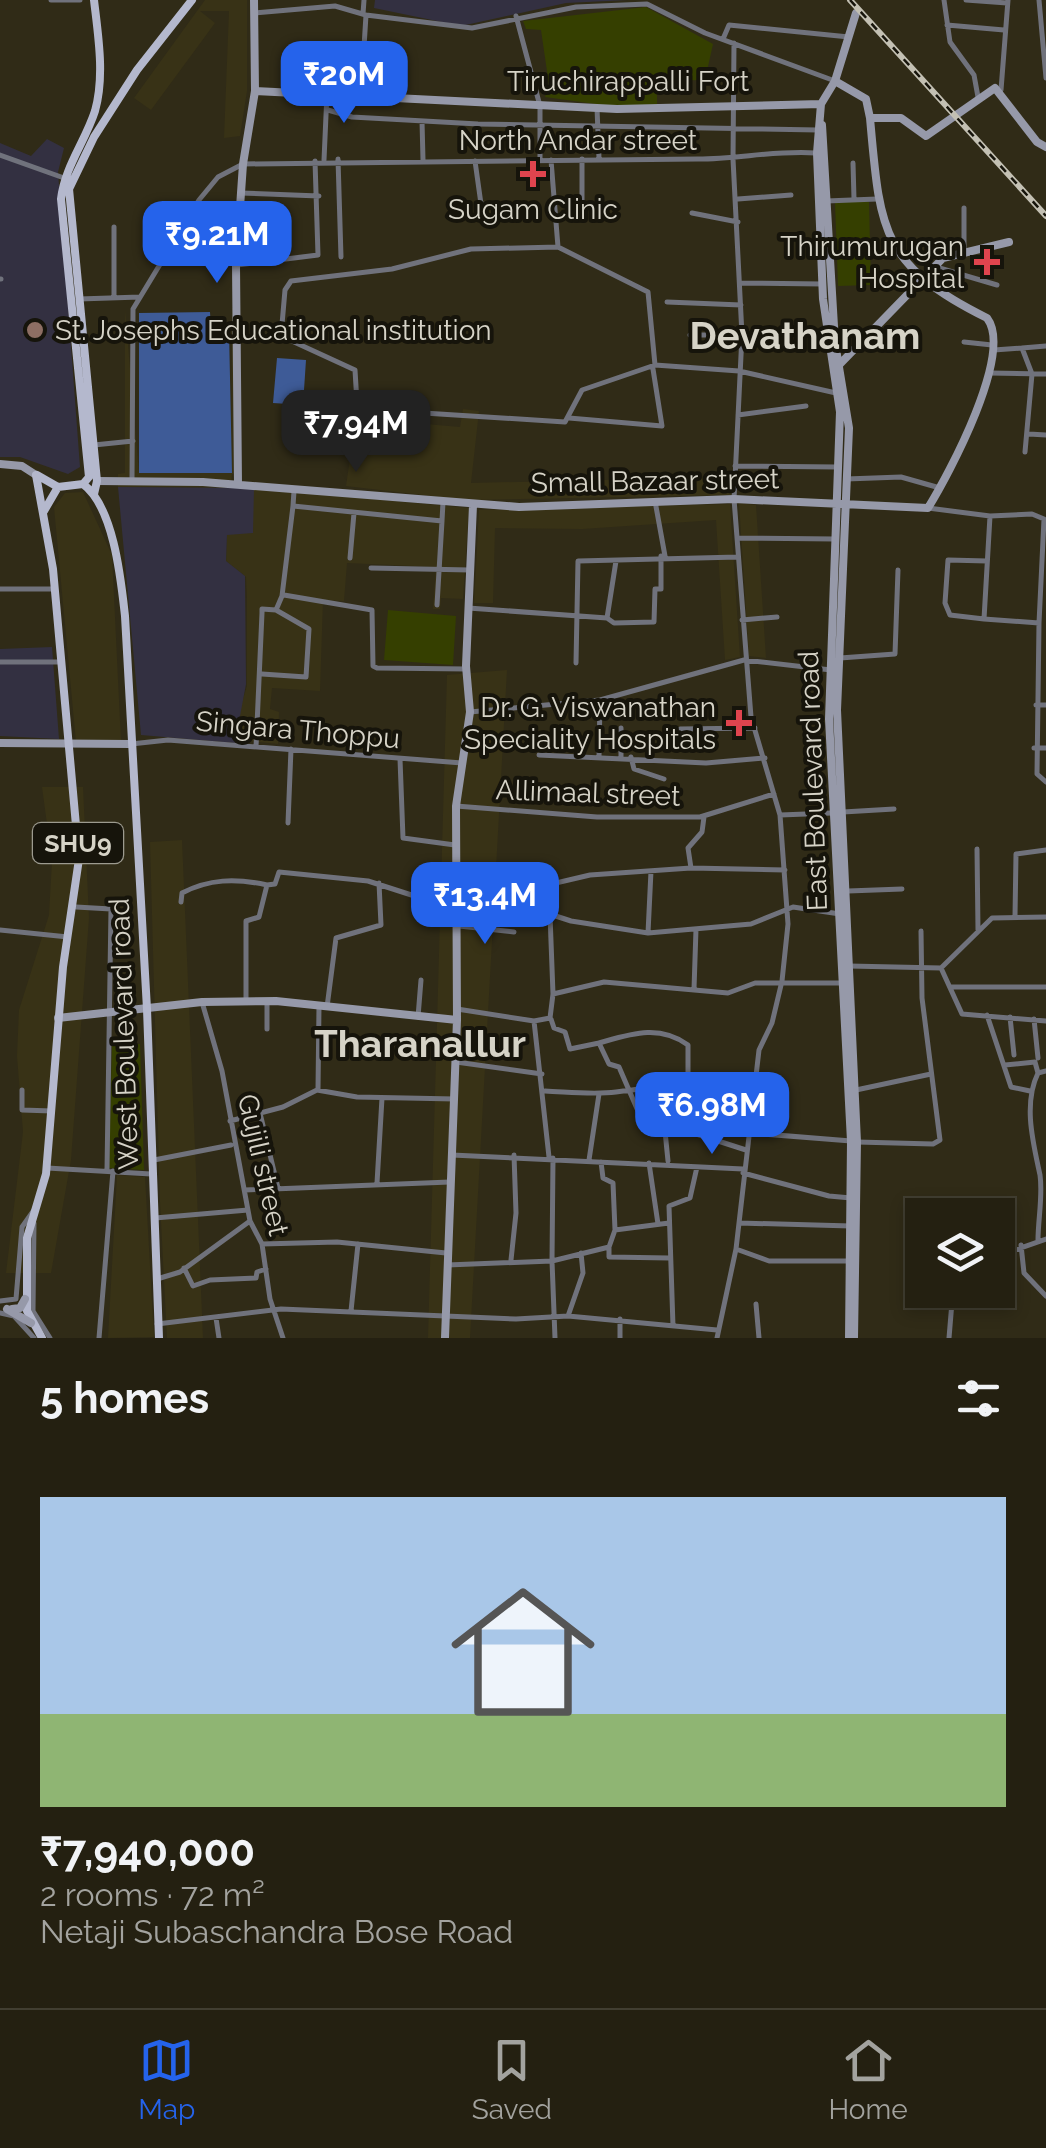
<!DOCTYPE html>
<meta charset="utf-8">
<style>
body{margin:0;font-family:Raleway,sans-serif;background:#2c281a;color:#f1f3f6;height:100vh;display:flex;flex-direction:column;font-size:38px;white-space:nowrap}
*{box-sizing:border-box;margin:0}
p{font-size:32px;color:#a3a39f}
.icon{flex:none;width:55px;height:55px;fill:none;stroke:currentColor;stroke-width:2;stroke-linecap:round;stroke-linejoin:round}
.map{position:relative;height:1338px;overflow:hidden}
.details{display:flex;flex-direction:column;background:#242011;flex:1}
.details>*{flex:none}
.tools{position:absolute;left:905px;top:1198px;display:grid;gap:20px}
.tools a{display:grid;place-items:center;width:110px;height:110px;border-radius:0px;background:#242011;box-shadow:0 5px 15px #0003,0 0 0 2px #413e31;font-size:50px}
.price{position:absolute;translate:-50% -85px;padding:0 22px;border-radius:20px;background:#2563eb;color:#fff;font-size:32px;line-height:65px;filter:drop-shadow(0 2px 5px #0008)}
.price::after{content:'';position:absolute;left:50%;top:60px;width:30px;height:22px;margin-left:-15px;background:inherit;clip-path:polygon(0 0,100% 0,50% 100%)}
.price.active{background:#222;color:#fff}
ul{padding:0;list-style:none}
li{display:grid;align-content:center;gap:20px;height:530px;padding:0 40px}
li span{display:grid;place-items:center;height:310px;border-radius:0px;color:#555}
li>.icon{margin-inline-start:auto}
span .icon{width:180px;height:180px;fill:#fffc;stroke-width:1}
li b{font-size:42px}
h2{display:flex;justify-content:space-between;align-items:center;height:120px;padding:0 40px;font-size:42px}
.dock{display:flex;justify-content:space-around;align-items:center;height:140px;border-top:2px solid #413e31;background:#242011;font-size:28px;color:#a3a39f}
.dock a{display:grid;justify-items:center;gap:5px}
.dock .active{color:#2563eb}
.map>svg:first-child{display:block}
.built{fill:#383216}
.education{fill:#333041}
.green{fill:#353f00}
.water{fill:#3e5b97}
.lines{fill:none;stroke-linecap:round;stroke-linejoin:round}
.street{stroke:#70727c;stroke-width:5}
.secondary{stroke:#9699a9;stroke-width:8}
.primary{stroke:#b4b8cd;stroke-width:8}
.rail-casing{stroke:#c3c0b3;stroke-width:6}
.rail{stroke:#16140b;stroke-width:2.5;stroke-dasharray:8;stroke-linecap:butt}
.secondary-bridge{stroke:#9699a9;stroke-width:8}
.health-dot{fill:#e0444e;stroke:#16140b;stroke-width:4}
.education-dot{fill:#8d6e63;stroke:#16140b;stroke-width:4}
.labels{text-anchor:middle;dominant-baseline:central;stroke-width:8;stroke-linejoin:round;paint-order:stroke}
.shield{fill:#16140b;stroke:#9c9a8f;stroke-width:2.5}
.shield-label{font-size:25px;font-weight:bold;fill:#d6d3c7}
.street-label{font-size:28px;fill:#d6d3c7;stroke:#16140b}
.poi-label{font-size:28px;fill:#d6d3c7;stroke:#16140b;text-anchor:end}
.district-label{font-size:38px;font-weight:bold;fill:#d6d3c7;stroke:#16140b}
</style>
<div class="map">
<svg width="1046" height="1338" viewBox="0 0 1046 1338">
<rect width="100%" height="100%" fill="#302b17"/>
<path class="built" d="M205,0H247V91L240,136L224,138L229,11H200L215,23L151,110L134,98Z
M232,308H240V473L232,474L231,488L118,487V474L125,473V310L139,473H231Z
M463,409L479,411L471,483L730,477L731,495L465,500L346,486L356,418L460,427Z
M254,488L469,508L463,599L441,598L440,609H433L436,567L347,563L344,601L323,600L320,691L272,688L270,709L279,712L278,744L238,740L235,725L247,686V598L246,577L226,561L227,534Z
M83,492L112,555L121,742H76L54,507L65,493Z
M739,503L756,505L766,658L749,656Z
M730,504L740,657L725,660L716,520L582,529L495,528L493,603H474L479,510Z
M507,670L470,1338H428L447,675Z
M42,787H83L89,918L71,1160L51,1273H6L23,1132L17,1056L19,1010L49,915L52,861Z
M182,840L203,1338H167L160,1202L150,842Z
M117,1175L145,1177L154,1337L108,1338Z"/>
<path class="education" d="M375,0H628L566,3L461,26L374,8Z
M47,139L64,148L58,172L80,467L68,474L20,457H0V143L31,156Z
M118,487L254,488L253,533L227,535L226,561L245,576L246,684L235,743L141,735Z
M52,647L59,739L0,736V649Z"/>
<path class="green" d="M646,7L713,44L705,80L657,81V105L617,107L545,97L549,85L541,30L526,29L523,21Z
M835,202H869L871,285L838,286Z
M388,610L456,616L453,665L384,660Z
M140,1044L144,1170L109,1168L112,1045Z"/>
<path class="water" d="M281,231L286,257L261,263L257,237Z
M210,312L211,329L229,330L232,473H139V313Z
M277,358L306,360L303,405L273,403Z"/>
<g class="lines">
<path class="street" d="M51,0H80
M944,0L950,42L974,75L978,97
M966,0L1007,3
M1039,0L1046,78
M254,13L335,6L366,15L472,28L576,7L647,4L705,33L835,81
M363,14L364,0
M516,16L540,106V159
M947,25L1004,30
M723,39L729,25L849,37
M1001,90L1008,0
M361,95L366,15
M597,108L599,158
M328,110L352,117L478,124L818,130
M422,121L423,160
M0,155L64,178
M338,159L341,257
M582,159V215
M324,160L327,93
M551,160L558,247
M475,161L481,204L519,208
M853,163L854,199
M240,193L319,196
M738,199L791,195
M826,201L877,199
M964,208V250
M692,213L738,222
M114,227V297
M237,265L318,255L315,161
M936,267L997,285
M0,279H1
M741,283L823,284
M79,299L140,297
M667,302L741,305
M690,335H742
M964,342L992,345
M994,350L1022,348
M655,365L648,292L558,247L471,249L392,269L291,281L285,290L281,336L355,370L357,403L361,409L565,422L582,390L655,365L739,371L836,393
M989,373L1046,374
M738,415L806,406
M569,418L662,426L653,369
M1029,434L1046,435
M94,445L133,441
M1025,452L1032,374L1022,348L1046,346
M735,466L837,467
M846,479L901,477L940,488
M132,480L133,309L199,200L218,177L243,164L698,159C739,159 775,150 816,153
M294,491L293,506L442,521L443,502
M655,501L665,556
M928,508L990,516L984,619L1039,623L1037,774L1046,782
M990,516L1032,514L1044,519L1039,623
M738,538L835,539
M350,558L354,513
M371,568L470,570
M0,589H55
M284,595L372,610L373,666L377,668L467,669
M437,605L442,521
M468,608L607,618L616,561
M607,618L614,623L654,622L655,589H661V556
M984,619L950,615L945,603L948,560L987,561
M742,620L777,617
M840,658L895,654L898,570
M0,662H62
M576,663L578,561L738,557
M262,674L306,677L309,629L276,610
M1036,705H1046
M470,712L600,700L744,660L831,670
M621,728V757
M680,729L755,728
M131,744L168,740L462,763
M256,747L262,613V609L276,610L282,596L293,506
M1034,748H1046
M539,755L706,763L765,758
M599,757L600,700
M631,757L634,769L664,779
M400,759L403,838L455,845
M456,806L597,817H700L774,794
M843,812L894,809
M780,815L832,813
M288,823L291,749
M977,849L978,930
M691,868L688,848L702,832L704,817
M651,871L648,933L751,924L793,907L840,914
M848,891L902,889
M181,902L182,893C209,879 235,878 267,885
M76,907L111,909L107,1170
M528,907L571,921L648,933
M550,915L553,994
M1015,916L1016,854L1046,850
M459,926L514,932
M0,930L68,937
M849,966L941,968L962,1014L1046,1021
M941,968L992,918L1046,917
M950,987H1046
M694,989L696,929
M246,1001V921L259,917L267,885L275,884L279,872L368,881L427,900L459,901L505,895L590,875L691,868L785,870
M267,1001V1029
M202,1002L222,1071L250,1221L262,1244L270,1299L283,1338
M327,1007L336,938L381,925L379,883
M457,1009L534,1021L550,1018L553,994L604,982L728,993L755,983H842
M987,1015L1011,1087L1030,1091
M418,1017L421,980
M1010,1017L1014,1055
M551,1019L554,1028L565,1032L570,1049L599,1043L609,1064L619,1067L638,1111
M1034,1019L1038,1058
M534,1021L549,1157
M599,1043C631,1034 659,1024 688,1045V1083
M456,1062L542,1074
M1005,1065L1035,1062L1038,1073
M22,1090V1110L52,1111
M318,1090L319,1006
M856,1090L931,1074
M545,1091C569,1092 593,1095 616,1092C662,1087 710,1074 757,1081
M260,1113L278,1188
M230,1121L283,1107L317,1090L357,1097L455,1099
M687,1131L746,1150
M751,1133L851,1141
M857,1142L933,1144L940,1140L922,998L921,931
M452,1155L743,1169
M553,1158L552,1261L609,1247L615,1230L669,1223
M154,1160L231,1145
M589,1160L599,1094
M668,1161L665,1131L688,1130L698,1084
M601,1162L603,1178L613,1183L615,1230
M649,1163L658,1224
M47,1168L151,1174
M743,1173L829,1196L851,1198
M377,1183L382,1098
M245,1190L450,1182
M155,1218L248,1210
M34,1223L33,1311L50,1338
M739,1223L851,1226
M1038,1240C1038,1220 1043,1195 1040,1175C1033,1142 1023,1104 1038,1073L1046,1071
M262,1244L337,1242L446,1253
M1021,1245L1024,1273L1046,1296
M609,1247V1257L669,1258
M736,1249L769,1261H851
M998,1256L1046,1239
M511,1260L516,1213L514,1155
M447,1265L552,1261L555,1338
M184,1268L193,1286L210,1280L256,1278L257,1272L266,1269
M157,1279L180,1272L250,1221
M0,1301L16,1299L22,1227L34,1210
M756,1304L759,1338
M351,1311L358,1244
M0,1313L14,1316L34,1338
M568,1316L583,1273L581,1253
M216,1318L219,1338
M620,1319V1338
M157,1324L281,1309L516,1319L568,1316L717,1330
M673,1326L669,1206L690,1198L697,1167
M99,1338L113,1171
M717,1338L736,1249L759,1050L772,1023L782,981L788,924L780,815L751,717L734,499L742,335L733,159L734,43
M949,1338L953,1290"/>
<path class="secondary" d="M835,81L866,99L870,118H901L926,136L995,88L1037,142L1046,147
M255,91L617,109L821,104
M821,104L817,153L823,299L840,412L829,719L851,1141L849,1338
M821,104L835,81L856,13
M822,125L835,343L849,428L837,710L857,1142L854,1338
M837,367L943,258L1009,242
M0,464L22,466L36,475
M97,481L203,482L519,507L734,499L928,508C949,474 1014,353 987,318C880,265 880,229 870,118
M238,484L236,265L243,164L255,91L254,0
M0,743L131,744
M58,1018L202,1002L276,1001L457,1020
M445,1338L457,1020L456,806L470,712L466,666L473,505"/>
<path class="primary" d="M36,475L53,569L79,859L63,967L46,1174L27,1238V1311L42,1338
M37,475L58,487L83,484L89,477L61,199C65,166 85,142 95,111C105,76 98,35 94,0
M83,484C114,507 121,580 125,616L147,1009L159,1338
M94,494L97,481L69,189L94,137L137,70L192,0
M44,511L58,487"/>
<g class="rail-casing">
<path id="rail" d="M850,0L1046,216"/>
</g>
<use href="#rail" class="rail"/>
<path class="secondary-bridge" d="M7,1309L31,1323
M12,1309L20,1308L25,1299"/>
</g>
<g class="health-dot">
<path d="M528 159h10v10h10v10h-10v10h-10v-10h-10v-10h10z"/>
<path d="M982 247h10v10h10v10h-10v10h-10v-10h-10v-10h10z"/>
<path d="M734 708h10v10h10v10h-10v10h-10v-10h-10v-10h10z"/>
</g>
<circle class="education-dot" cx="35" cy="330" r="10"/>
<g class="labels">
<rect class="shield" x="33" y="823" width="90" height="40" rx="8"/>
<g class="shield-label">
<text x="78" y="843">SHU9</text>
</g>
<g class="street-label">
<text x="628" y="81">Tiruchirappalli Fort</text>
<text x="578" y="140">North Andar street</text>
<text transform="translate(655 481) rotate(-1)">Small Bazaar street</text>
<text transform="translate(298 730) rotate(5)">Singara Thoppu</text>
<text transform="translate(813 781) rotate(-92)">East Boulevard road</text>
<text transform="translate(588 793) rotate(2)">Allimaal street</text>
<text transform="translate(124 1034) rotate(-92)">West Boulevard road</text>
<text transform="translate(263 1165) rotate(77)">Gujili street</text>
</g>
<g class="poi-label">
<text x="533" y="209" text-anchor="middle">Sugam Clinic</text>
<text x="964" y="246">Thirumurugan<tspan x="964" dy="32">Hospital</tspan></text>
<text x="55" y="330" text-anchor="start">St. Josephs Educational institution</text>
<text x="716" y="707">Dr. G. Viswanathan<tspan x="716" dy="32">Speciality Hospitals</tspan></text>
</g>
<g class="district-label">
<text x="805" y="335">Devathanam</text>
<text x="420" y="1043">Tharanallur</text>
</g>
</g>
</svg>
<div class="tools">
<a><svg class="icon" aria-label="layers" viewBox="0 0 24 24"><path d="M12 4l9 5-9 5-9-5zM3 14l9 5 9-5"/></svg></a>
</div>
<b class="price" style="left:344px;top:126px">₹20M</b>
<b class="price" style="left:217px;top:286px">₹9.21M</b>
<b class="price active" style="left:356px;top:475px">₹7.94M</b>
<b class="price" style="left:485px;top:947px">₹13.4M</b>
<b class="price" style="left:712px;top:1157px">₹6.98M</b>
</div>
<section class="details">
<h2>5 homes<svg class="icon" aria-label="filters" viewBox="0 0 24 24"><path d="M4 7h16M4 17h16"/><circle cx="9" cy="7" r="2"/><circle cx="15" cy="17" r="2"/></svg></h2>
<ul>
<li><span style="background:linear-gradient(#a9c7e8 70%,#8fb573 0)"><svg class="icon" aria-label="home" viewBox="0 0 24 24"><path d="M3 11l9-7 9 7M6 9v11h12V9"/></svg></span><div><b>₹7,940,000</b><p>2 rooms · 72 m²</p><p>Netaji Subaschandra Bose Road</p></div></li>
</ul>
</section>
<nav class="dock">
<a class="active"><svg class="icon" aria-label="map" viewBox="0 0 24 24"><path d="M3 6l6-2 6 2 6-2v14l-6 2-6-2-6 2zM9 4v14M15 6v14"/></svg>Map</a>
<a><svg class="icon" aria-label="saved" viewBox="0 0 24 24"><path d="M7 4h10v16l-5-4-5 4z"/></svg>Saved</a>
<a><svg class="icon" aria-label="home" viewBox="0 0 24 24"><path d="M3 11l9-7 9 7M6 9v11h12V9"/></svg>Home</a>
</nav>
